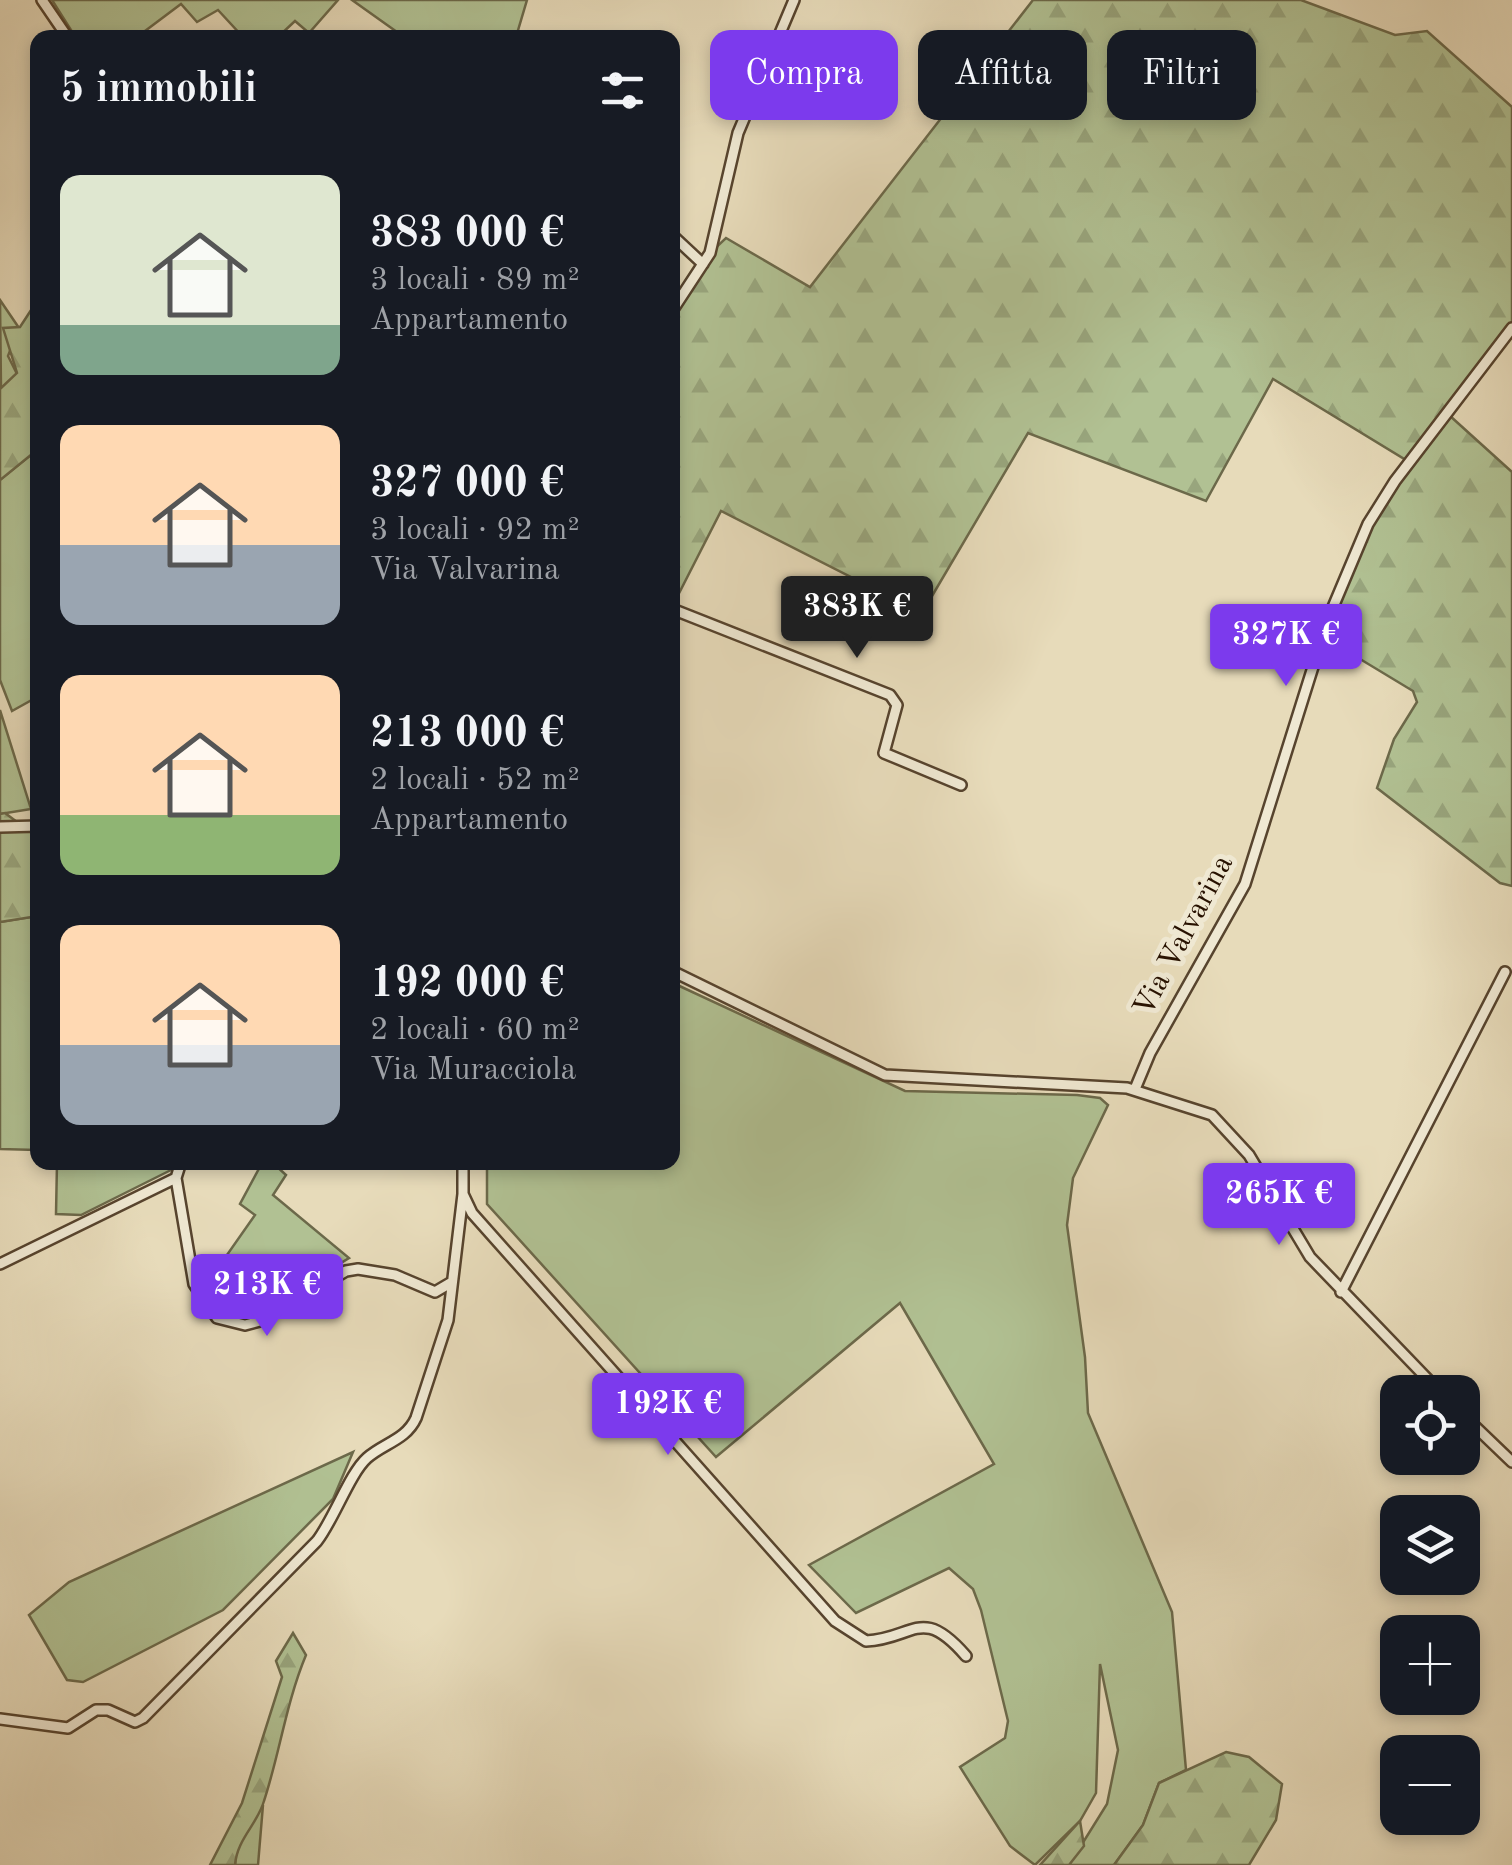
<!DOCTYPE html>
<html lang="it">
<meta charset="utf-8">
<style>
body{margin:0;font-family:"Old Standard TT",serif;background:#242831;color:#f1f3f6;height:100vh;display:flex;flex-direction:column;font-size:38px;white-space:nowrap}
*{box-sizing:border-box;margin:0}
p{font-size:32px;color:#9ea1a6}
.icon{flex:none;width:55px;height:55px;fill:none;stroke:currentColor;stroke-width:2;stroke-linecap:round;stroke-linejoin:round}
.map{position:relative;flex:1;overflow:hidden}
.sheet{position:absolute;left:30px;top:30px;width:650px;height:1140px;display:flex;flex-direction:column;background:#171b24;border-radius:20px;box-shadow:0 5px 15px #0003}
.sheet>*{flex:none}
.guide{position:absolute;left:710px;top:30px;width:650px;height:90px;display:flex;gap:20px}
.buttons{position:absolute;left:1380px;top:1375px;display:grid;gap:20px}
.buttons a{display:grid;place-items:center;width:100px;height:100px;border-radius:20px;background:#171b24;box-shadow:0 5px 15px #0003;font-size:50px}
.price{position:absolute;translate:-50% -85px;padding:0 22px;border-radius:10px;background:#7c3aed;color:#fff;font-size:32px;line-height:65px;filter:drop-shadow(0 2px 5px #0008)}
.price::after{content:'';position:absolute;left:50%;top:60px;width:30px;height:22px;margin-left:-15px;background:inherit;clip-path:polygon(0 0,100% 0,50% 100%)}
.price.on{background:#222;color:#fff}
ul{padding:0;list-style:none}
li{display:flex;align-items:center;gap:30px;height:250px;padding:0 30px}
li span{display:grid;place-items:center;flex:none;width:280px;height:200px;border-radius:20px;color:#555}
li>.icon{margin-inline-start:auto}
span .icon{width:120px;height:120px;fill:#fffc;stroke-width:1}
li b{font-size:42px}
h2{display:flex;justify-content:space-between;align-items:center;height:120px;padding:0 30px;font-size:42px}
.pill{padding:0 35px;border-radius:20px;background:#171b24;box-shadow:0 5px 15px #0003;font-size:35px;line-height:90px}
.pill.on{background:#7c3aed;color:#fff}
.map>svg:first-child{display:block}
.green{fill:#b1c193;stroke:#6c694a;stroke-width:2.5}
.forest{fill:url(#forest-firs);stroke:#6c694a;stroke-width:2.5}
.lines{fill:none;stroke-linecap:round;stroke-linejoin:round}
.minor-casing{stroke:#57442e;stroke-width:14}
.minor{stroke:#efe8d2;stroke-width:9}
.labels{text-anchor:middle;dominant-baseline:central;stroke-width:10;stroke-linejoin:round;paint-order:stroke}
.street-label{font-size:30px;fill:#271100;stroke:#efe8d2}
</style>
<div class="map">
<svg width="1512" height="1865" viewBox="0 0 1512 1865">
<defs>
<pattern id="forest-firs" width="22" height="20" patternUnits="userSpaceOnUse" patternTransform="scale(2.5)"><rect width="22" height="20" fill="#b1c193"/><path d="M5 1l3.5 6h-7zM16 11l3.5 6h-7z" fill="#98a57d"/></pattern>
</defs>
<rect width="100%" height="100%" fill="#e7dbba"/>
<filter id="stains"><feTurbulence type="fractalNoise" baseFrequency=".002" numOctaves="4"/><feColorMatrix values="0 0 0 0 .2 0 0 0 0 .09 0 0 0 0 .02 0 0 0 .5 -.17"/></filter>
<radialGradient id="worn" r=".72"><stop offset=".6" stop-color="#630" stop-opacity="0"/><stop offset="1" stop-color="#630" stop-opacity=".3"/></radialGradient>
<path class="green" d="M52,0H338L309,33L295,21L278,37H243L218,10L197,22L181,4L137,37L76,38Z
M352,0H527L516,37H404Z
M0,300L19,328L8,356L17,374L1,389Z
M37,450V697L12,711L0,680V480Z
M0,710L31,809L0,814Z
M37,916V1150L0,1149V922Z
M673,983L905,1091L1077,1095L1100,1098L1108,1105L1073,1178L1067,1225L1085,1357L1088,1413L1172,1612L1186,1770L1159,1783L1143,1825L1114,1865H1069L1107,1804L1118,1750L1100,1664L1096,1793L1080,1821L1035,1865L1010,1846L960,1767L1005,1738L1008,1721L981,1610L973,1589L949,1568L856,1613L809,1565L994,1464L900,1303L716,1457L487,1204V1163L672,1162Z
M57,1163V1162L173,1163L171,1170L81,1215L56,1214Z
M262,1163H273L286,1175L273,1195L349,1258L269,1307L222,1262L255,1215L240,1204Z
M353,1452L333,1499L223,1610L83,1682L67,1680L29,1615L69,1582Z
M263,1805L258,1865H235L236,1847Z"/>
<path class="forest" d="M1033,0H1301L1395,35L1427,31L1512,107V328L1449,415L1512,472V886L1500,883L1377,788L1394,739L1417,702L1413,691L1322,636L1368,524L1409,462L1273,379L1206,501L1028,433L922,613L721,511L672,607V311L710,253L726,238L810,287Z
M37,301V450L0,480V389L17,373L3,328L20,327Z
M5,813L37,837L38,916L0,922V814Z
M293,1633L306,1655C286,1703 280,1752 264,1801C257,1825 237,1839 235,1865H210L242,1803L282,1677L276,1661Z
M1226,1752L1249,1757L1282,1784L1276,1820L1249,1865H1114L1143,1825L1159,1783Z
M1080,1821L1084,1846L1069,1865H1040Z"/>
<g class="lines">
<g class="minor-casing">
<path id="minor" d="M42,0L68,38
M672,235L703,264
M672,311L710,253L738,133L794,0
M672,609L890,695L897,705L884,753L961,785
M0,827L38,826
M672,971L885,1075L1127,1088L1212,1115L1249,1155L1310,1257L1440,1392
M1135,1089L1150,1053L1245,884L1328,619L1368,524L1395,481L1512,328
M463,1162V1194L472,1213L835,1621L866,1641C914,1639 921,1604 966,1656
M176,1178L194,1284L217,1318L245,1325L260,1321L346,1271L358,1269L395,1275L435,1292L452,1282
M0,1264L176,1178L181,1162
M1341,1292L1505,972
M1462,1414L1512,1462
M0,1719L68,1728L96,1710H108L135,1722L143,1718L317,1541C334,1519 350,1473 367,1458C384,1443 406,1440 416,1418L448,1320L463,1194"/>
</g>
<use href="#minor" class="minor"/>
</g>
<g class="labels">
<g class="street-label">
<text transform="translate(1184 936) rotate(-62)">Via Valvarina</text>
</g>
</g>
<rect width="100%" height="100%" filter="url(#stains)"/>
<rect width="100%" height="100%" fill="url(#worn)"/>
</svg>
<div class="buttons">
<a><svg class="icon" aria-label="locate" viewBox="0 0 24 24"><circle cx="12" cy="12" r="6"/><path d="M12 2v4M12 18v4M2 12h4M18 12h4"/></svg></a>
<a><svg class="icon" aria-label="layers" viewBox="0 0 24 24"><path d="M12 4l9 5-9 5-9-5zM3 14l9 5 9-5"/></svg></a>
<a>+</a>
<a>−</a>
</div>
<b class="price on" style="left:857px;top:661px">383K €</b>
<b class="price" style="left:1286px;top:689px">327K €</b>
<b class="price" style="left:1279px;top:1248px">265K €</b>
<b class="price" style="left:267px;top:1339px">213K €</b>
<b class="price" style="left:668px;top:1458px">192K €</b>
<div class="guide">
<a class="pill on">Compra</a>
<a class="pill">Affitta</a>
<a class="pill">Filtri</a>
</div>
<section class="sheet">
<h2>5 immobili<svg class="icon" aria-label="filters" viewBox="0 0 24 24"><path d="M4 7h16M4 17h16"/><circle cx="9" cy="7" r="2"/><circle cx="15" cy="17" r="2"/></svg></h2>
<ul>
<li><span style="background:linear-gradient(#dfe7d0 75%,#7fa58c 0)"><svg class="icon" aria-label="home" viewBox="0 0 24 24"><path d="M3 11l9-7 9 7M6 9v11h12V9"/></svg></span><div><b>383 000 €</b><p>3 locali · 89 m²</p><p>Appartamento</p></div></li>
<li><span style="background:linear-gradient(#ffd9b3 60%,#9aa5b1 0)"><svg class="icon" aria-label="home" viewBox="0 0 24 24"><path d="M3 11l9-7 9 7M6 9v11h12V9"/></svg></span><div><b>327 000 €</b><p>3 locali · 92 m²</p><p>Via Valvarina</p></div></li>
<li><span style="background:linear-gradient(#ffd9b3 70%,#8fb573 0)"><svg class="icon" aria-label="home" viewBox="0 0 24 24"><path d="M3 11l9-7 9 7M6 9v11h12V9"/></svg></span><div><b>213 000 €</b><p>2 locali · 52 m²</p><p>Appartamento</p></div></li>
<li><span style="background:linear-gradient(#ffd9b3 60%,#9aa5b1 0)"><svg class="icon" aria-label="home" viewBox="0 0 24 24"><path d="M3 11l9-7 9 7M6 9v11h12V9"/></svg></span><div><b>192 000 €</b><p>2 locali · 60 m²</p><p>Via Muracciola</p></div></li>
</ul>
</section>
</div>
